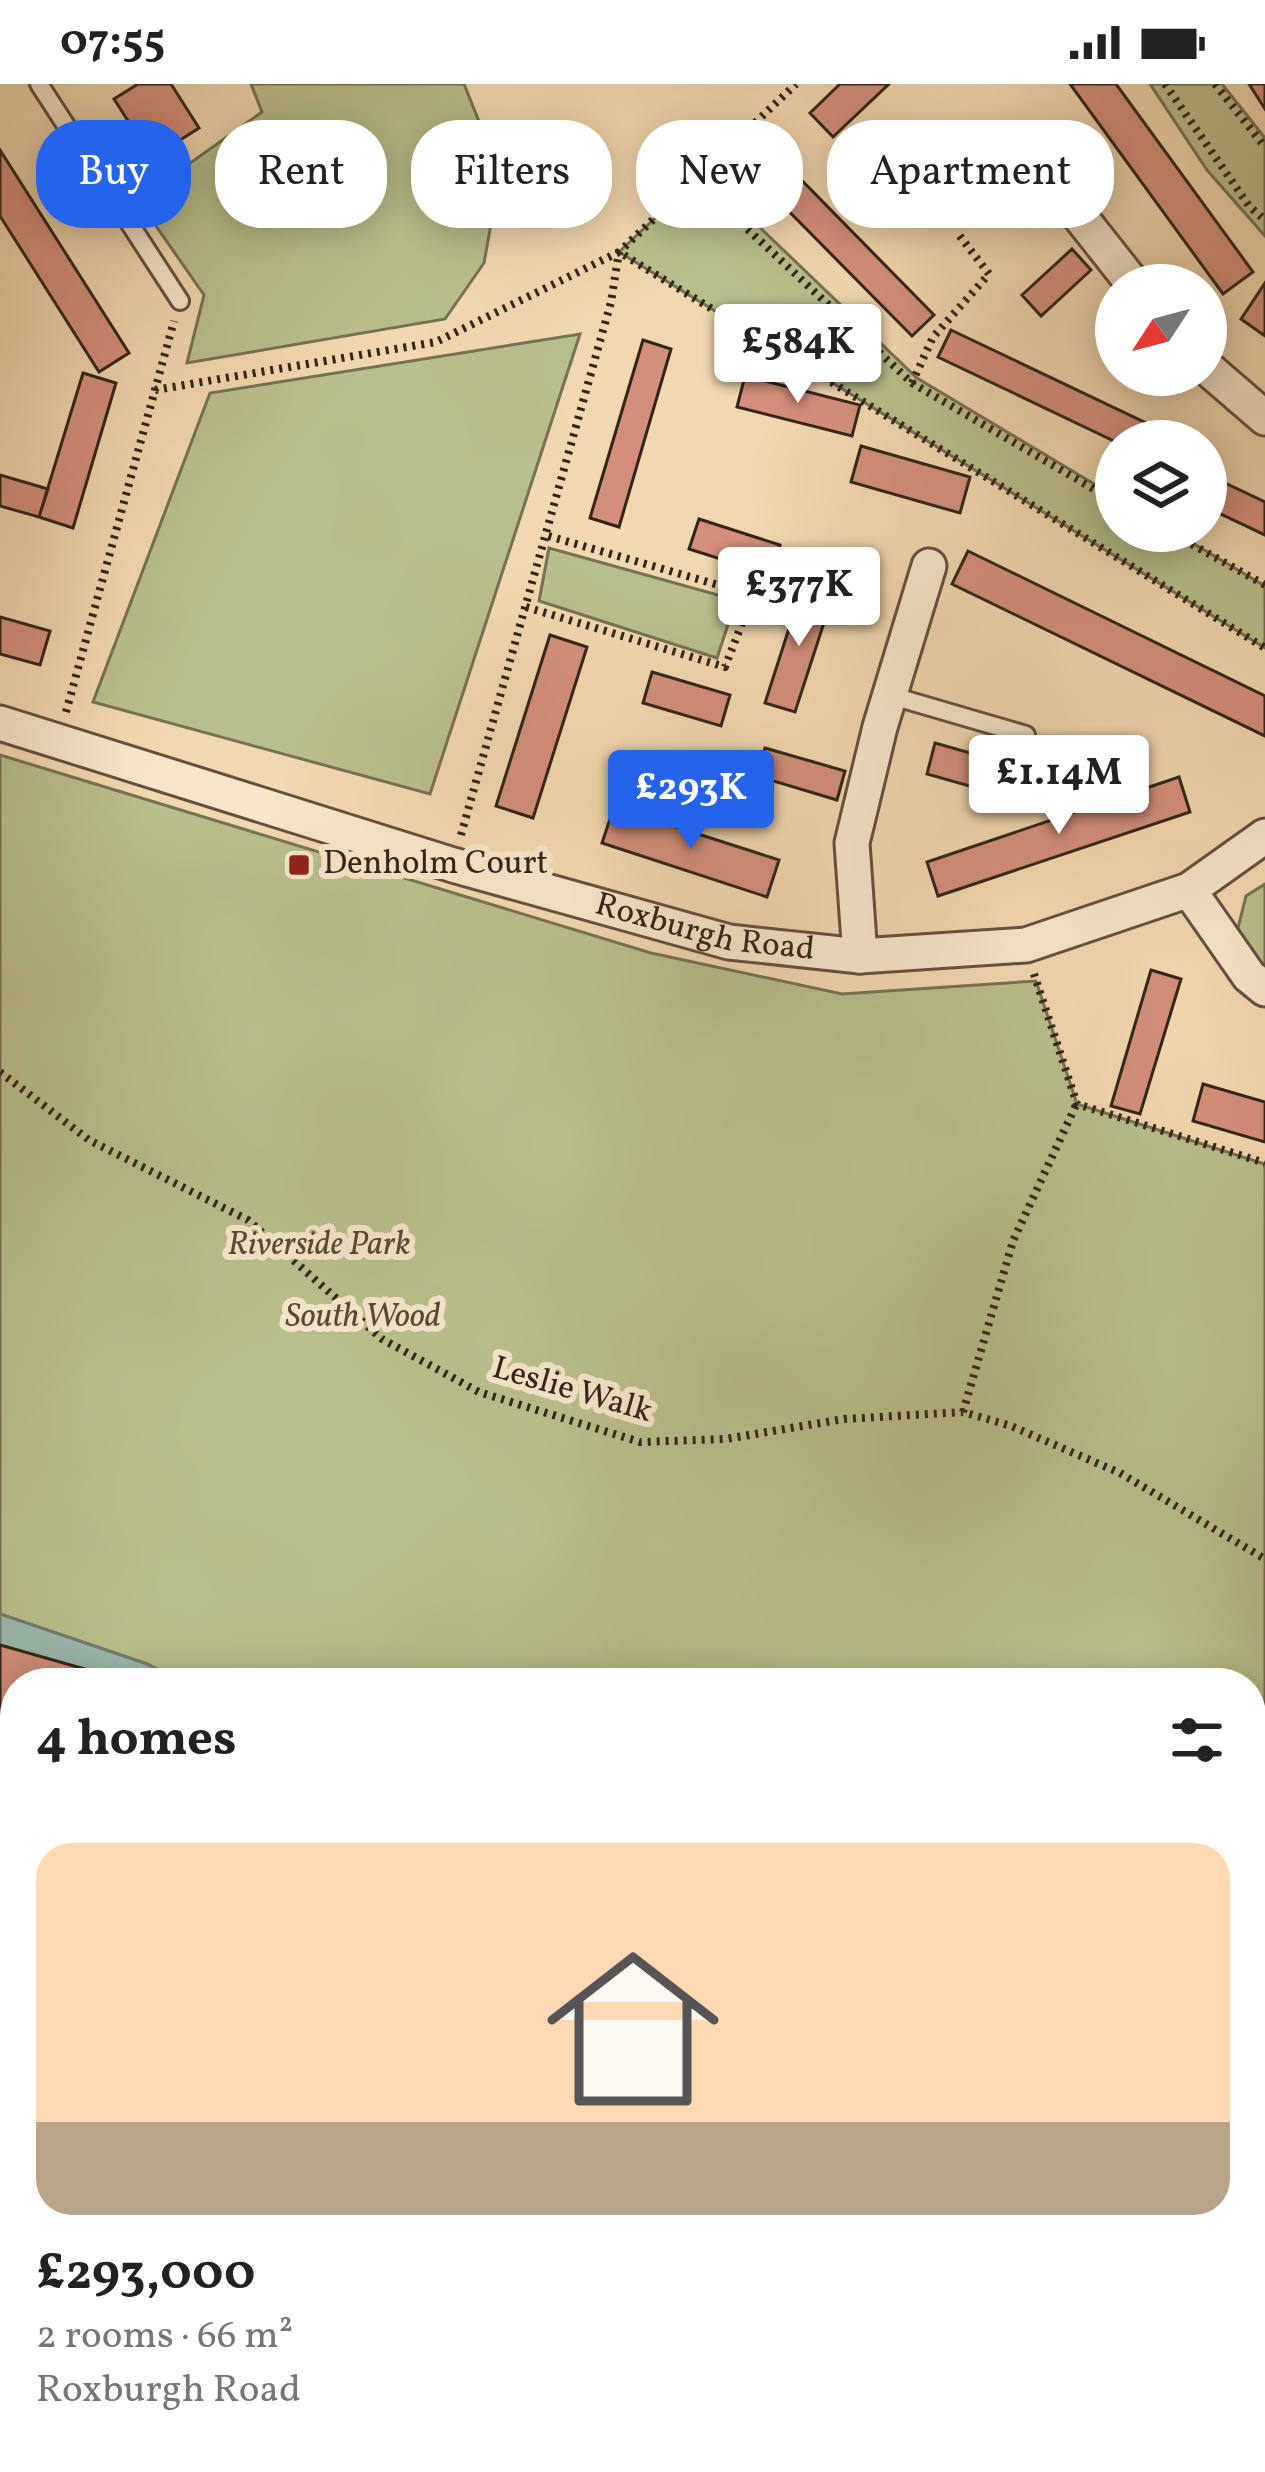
<!DOCTYPE html>
<meta charset="utf-8">
<style>
body{margin:0;font-family:Vollkorn,serif;background:#f6f6f6;color:#222;height:100vh;display:flex;flex-direction:column;font-size:45px;white-space:nowrap}
*{box-sizing:border-box;margin:0}
p{font-size:39px;color:#767676}
.icon{flex:none;width:66px;height:66px;fill:none;stroke:currentColor;stroke-width:2;stroke-linecap:round;stroke-linejoin:round}
.map{position:relative;flex:1;overflow:hidden}
.details{position:absolute;left:0px;top:1584px;width:1266px;height:804px;display:flex;flex-direction:column;background:#fff;border-radius:48px 48px 0 0;box-shadow:0 6px 30px #0003}
.details>*{flex:none}
.hud{position:absolute;left:36px;top:36px;width:1194px;height:108px;display:flex;gap:24px}
.needle{width:78px;rotate:234deg}
.controls{position:absolute;left:1095px;top:180px;display:grid;gap:24px}
.controls a{display:grid;place-items:center;width:132px;height:132px;border-radius:50%;background:#fff;box-shadow:0 6px 30px #0003;font-size:60px}
.price{position:absolute;translate:-50% -102px;padding:0 27px;border-radius:12px;background:#fff;color:#222;font-size:39px;line-height:78px;filter:drop-shadow(0 3px 6px #0008)}
.price::after{content:'';position:absolute;left:50%;top:72px;width:36px;height:27px;margin-left:-18px;background:inherit;clip-path:polygon(0 0,100% 0,50% 100%)}
.price.active{background:#2563eb;color:#fff}
ul{padding:0;list-style:none}
li{display:grid;align-content:center;gap:24px;height:636px;padding:0 36px}
li+li{border-top:3px solid #e0e0e0}
li span{display:grid;place-items:center;height:372px;border-radius:36px;color:#555}
li>.icon{margin-inline-start:auto}
span .icon{width:216px;height:216px;fill:#fffc;stroke-width:1}
li b{font-size:51px}
h2{display:flex;justify-content:space-between;align-items:center;height:144px;padding:0 36px;font-size:51px}
.tag{padding:0 42px;border-radius:48px;background:#fff;box-shadow:0 6px 30px #0003;font-size:42px;line-height:108px}
.tag.active{background:#2563eb;color:#fff}
.status{display:flex;justify-content:space-between;align-items:center;height:84px;padding:0 60px;background:#fff;direction:ltr}
.status svg{height:33px;fill:currentColor}
.map>svg:first-child{display:block}
.green{fill:#b9bf8c;stroke:#767253;stroke-width:3}
.water{fill:#9bb9ad;stroke:#717d72;stroke-width:3}
.building{fill:#d48f7c;stroke:#32241a;stroke-width:3}
.lines{fill:none;stroke-linecap:round;stroke-linejoin:round}
.service-casing{stroke:#625140;stroke-width:22}
.minor-casing{stroke:#625140;stroke-width:39}
.path{stroke:#32241a;stroke-width:8;stroke-dasharray:3 6;stroke-linecap:butt}
.service{stroke:#f7e6cc;stroke-width:16}
.minor{stroke:#f7e6cc;stroke-width:33}
.poi-dot{fill:#8f2418;stroke:#f7e6cc;stroke-width:4.5}
.labels{text-anchor:middle;dominant-baseline:central;stroke-width:12;stroke-linejoin:round;paint-order:stroke}
.poi-label{font-size:33px;fill:#32241a;stroke:#f7e6cc;text-anchor:start}
.street-label{font-size:33px;fill:#32241a;stroke:#f7e6cc}
.park-label{font-size:33px;font-style:italic;fill:#544b36;stroke:#f7e6cc}
</style>
<div class="status"><b>07:55</b><svg viewBox="0 0 49 12"><path d="M0 12V9h3v3zM5 12V6h3v6zM10 12V3h3v9zM15 12V0h3v12zM26 1h20v11H26zM47 4h2v5h-2z"/></svg></div>
<div class="map">
<svg width="1265" height="2388" viewBox="0 0 1265 2388">
<rect width="100%" height="100%" fill="#f2d8b0"/>
<filter id="stains"><feTurbulence type="fractalNoise" baseFrequency=".00167" numOctaves="4"/><feColorMatrix values="0 0 0 0 .2 0 0 0 0 .09 0 0 0 0 .02 0 0 0 .5 -.17"/></filter>
<radialGradient id="worn" r=".72"><stop offset=".6" stop-color="#630" stop-opacity="0"/><stop offset="1" stop-color="#630" stop-opacity=".3"/></radialGradient>
<path class="green" d="M251,0H464L500,90L484,179L445,235L187,279L204,211L138,116L262,28Z
M1150,0H1222L1265,54V152L1207,86Z
M703,89L917,294L1116,413V447H1172L1265,502V564L619,168Z
M580,250L430,710L93,618L210,309Z
M549,464L736,516L717,574L539,517Z
M0,671L651,869L842,910L1036,897L1077,1020L1265,1080V1735L1251,1730V1599H487L451,1590L407,1599H185L147,1580L0,1530Z
M1265,800V887L1235,856L1246,812Z
M0,2133L15,2140V2373H510L564,2388H0Z"/>
<path class="water" d="M0,1530L147,1580L185,1599H103L7,1563L0,1561Z
M1251,1730L1265,1735V1776L1251,1773Z"/>
<path class="building" d="M138,0H171L199,44L152,74L114,15Z
M840,0H889L833,53L810,29Z
M1070,0H1116L1253,188L1223,210Z
M1249,0H1265V25Z
M0,66L129,269L99,288L0,132Z
M774,68L934,231L912,252L752,90Z
M1072,165L1091,186L1041,232L1022,211Z
M1265,199V252L1241,235Z
M951,246L1163,347L1158,357L1116,358L938,273Z
M643,256L671,265L619,443L590,434Z
M83,289L116,299L73,444L39,433Z
M745,292L860,321L852,352L737,323Z
M861,362L970,393L960,429L851,398Z
M1206,390L1265,418V451L1206,423Z
M0,391L48,405L39,433L0,422Z
M699,435L780,461L771,491L689,465Z
M968,467L1265,612V652L952,500Z
M803,501L833,511L795,628L765,619Z
M0,533L50,547L40,581L0,570Z
M550,551L587,563L533,734L496,722Z
M652,588L730,611L721,642L643,619Z
M935,659L1041,689L1033,720L927,690Z
M765,664L845,687L837,716L757,692Z
M1179,693L1190,728L938,812L927,778Z
M614,723L779,776L767,813L602,759Z
M1151,886L1181,895L1140,1030L1111,1022Z
M1203,1000L1265,1018V1058L1193,1037Z
M0,1561L134,1599H15V1844L0,1839Z
M1251,1919L1265,1923V2091L1256,2150L1265,2152V2296L1251,2292Z"/>
<g class="lines">
<g class="service-casing">
<path id="service" d="M39,0L180,217
M944,133L1029,68
M889,611L1026,651
M0,2047L15,2053
M892,2373L974,2388"/>
</g>
<g class="minor-casing">
<g id="minor">
<path d="M1029,68L1134,201"/>
<path d="M1206,283L1265,334"/>
<path id="s1" d="M0,639L453,781L729,858L860,872L1026,861L1189,806L1265,752"/>
<path d="M1189,806L1249,892L1265,905"/>
<path d="M860,872L852,759L880,643L929,482"/>
</g>
</g>
<path class="path" d="M1165,0L1249,122L1265,136
M1215,0L1265,63
M695,96L912,299L1116,418
M912,299L933,253L989,190L959,151
M155,306L436,258L619,168L1265,564
M1168,447L1265,501
M526,523L725,583L753,511L545,451
M66,628L174,237
M461,751L611,218L619,168L796,0
M1034,890L1077,1020L1265,1079
M0,988L89,1056L248,1136L382,1255L479,1308L640,1358L726,1355L844,1335L963,1328L1011,1342L1120,1389L1265,1475
M963,1328L1013,1157L1076,1021"/>
<use href="#service" class="service"/>
<use href="#minor" class="minor"/>
</g>
<rect class="poi-dot" x="287" y="769" width="24" height="24" rx="6"/>
<g class="labels">
<g class="poi-label">
<text x="323" y="781">Denholm Court</text>
</g>
<g class="street-label">
<text stroke="none"><textPath href="#s1" startOffset="735">Roxburgh Road</textPath></text>
<text transform="translate(572 1307) rotate(16)">Leslie Walk</text>
</g>
<g class="park-label">
<text x="319" y="1162">Riverside Park</text>
<text x="363" y="1234">South Wood</text>
</g>
</g>
<rect width="100%" height="100%" filter="url(#stains)"/>
<rect width="100%" height="100%" fill="url(#worn)"/>
</svg>
<div class="controls">
<a><svg class="needle" viewBox="-14 -14 28 28"><path d="M0-13l5 13h-10z" fill="#e53935"/><path d="M0 13l5-13h-10z" fill="#767676"/></svg></a>
<a><svg class="icon" aria-label="layers" viewBox="0 0 24 24"><path d="M12 4l9 5-9 5-9-5zM3 14l9 5 9-5"/></svg></a>
</div>
<b class="price" style="left:798px;top:322px">£584K</b>
<b class="price" style="left:799px;top:565px">£377K</b>
<b class="price" style="left:1059px;top:753px">£1.14M</b>
<b class="price active" style="left:691px;top:768px">£293K</b>
<div class="hud">
<a class="tag active">Buy</a>
<a class="tag">Rent</a>
<a class="tag">Filters</a>
<a class="tag">New</a>
<a class="tag">Apartment</a>
</div>
<section class="details">
<h2>4 homes<svg class="icon" aria-label="filters" viewBox="0 0 24 24"><path d="M4 7h16M4 17h16"/><circle cx="9" cy="7" r="2"/><circle cx="15" cy="17" r="2"/></svg></h2>
<ul>
<li><span style="background:linear-gradient(#ffd9b3 75%,#b9a48a 0)"><svg class="icon" aria-label="home" viewBox="0 0 24 24"><path d="M3 11l9-7 9 7M6 9v11h12V9"/></svg></span><div><b>£293,000</b><p>2 rooms · 66 m²</p><p>Roxburgh Road</p></div></li>
</ul>
</section>
</div>
